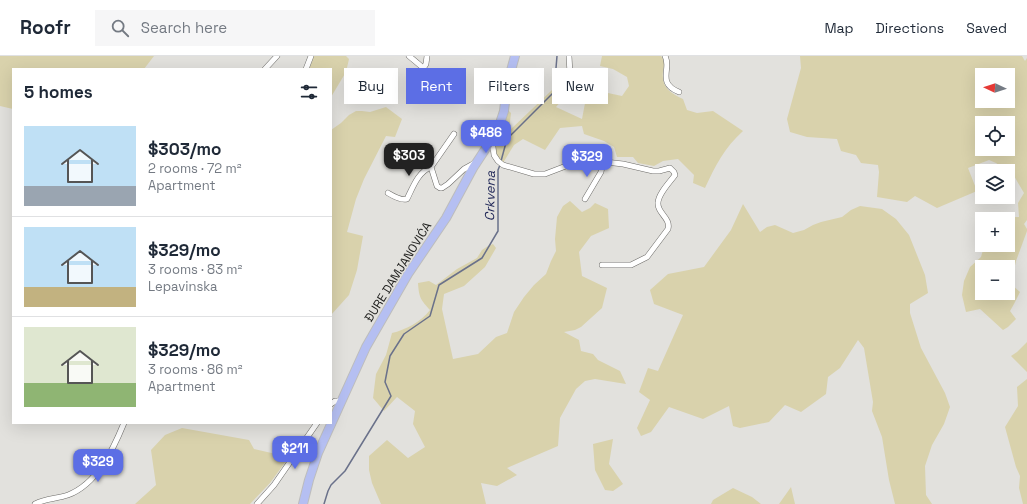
<!DOCTYPE html>
<meta charset="utf-8">
<style>
body{margin:0;font-family:"Space Grotesk",sans-serif;background:#f6f6f7;color:#1f2937;height:100vh;display:flex;flex-direction:column;font-size:15px;white-space:nowrap}
*{box-sizing:border-box;margin:0}
p{font-size:13px;color:#747a83}
.icon{flex:none;width:22px;height:22px;fill:none;stroke:currentColor;stroke-width:2;stroke-linecap:round;stroke-linejoin:round}
.map{position:relative;flex:1;overflow:hidden}
.panel{position:absolute;left:12px;top:12px;width:320px;height:356px;display:flex;flex-direction:column;background:#fff;border-radius:0px;box-shadow:0 4px 16px #0002}
.panel>*{flex:none}
.top-card{position:absolute;left:344px;top:12px;width:380px;height:36px;display:flex;gap:8px}
.needle{width:26px;rotate:274deg}
.controls{position:absolute;left:975px;top:12px;display:grid;gap:8px}
.controls a{display:grid;place-items:center;width:40px;height:40px;border-radius:0px;background:#fff;box-shadow:0 4px 16px #0002;font-size:20px}
.price{position:absolute;translate:-50% -34px;padding:0 9px;border-radius:8px;background:#5c6ee5;color:#fff;font-size:13px;line-height:26px;filter:drop-shadow(0 1px 2px #0008)}
.price::after{content:'';position:absolute;left:50%;top:24px;width:12px;height:9px;margin-left:-6px;background:inherit;clip-path:polygon(0 0,100% 0,50% 100%)}
.price.selected{background:#222;color:#fff}
ul{padding:0;list-style:none}
li{display:flex;align-items:center;gap:12px;height:100px;padding:0 12px}
li+li{border-top:1px solid #e0e1e3}
li span{display:grid;place-items:center;flex:none;width:112px;height:80px;border-radius:0px;color:#555}
li>.icon{margin-inline-start:auto}
span .icon{width:48px;height:48px;fill:#fffc;stroke-width:1}
li b{font-size:17px}
h2{display:flex;justify-content:space-between;align-items:center;height:48px;padding:0 12px;font-size:17px}
.pill{padding:0 14px;border-radius:0px;background:#fff;box-shadow:0 4px 16px #0002;font-size:14px;line-height:36px}
.pill.selected{background:#5c6ee5;color:#fff}
header{display:flex;align-items:center;gap:24px;box-sizing:border-box;height:56px;padding:0 20px;background:#fff;border-bottom:1px solid #e0e1e3}
header strong{font-size:19px}
nav{display:flex;gap:22px;margin-inline-start:auto;font-size:14px}
.search{width:280px;height:36px;background:#f6f6f7;display:flex;align-items:center;gap:10px;box-sizing:border-box;padding:0 14px;border-radius:0px;color:#747a83;font-size:15px}
.map>svg:first-child{display:block}
.green{fill:#d9d2ac;fill-rule:evenodd}
.lines{fill:none;stroke-linecap:round;stroke-linejoin:round}
.stream{stroke:#6a718a;stroke-width:1.5}
.minor-casing{stroke:#6c6b68;stroke-width:6}
.primary-casing{stroke:#bdbdbc;stroke-width:10}
.minor{stroke:#fff;stroke-width:5}
.primary{stroke:#b5bff2;stroke-width:8}
.labels{text-anchor:middle;dominant-baseline:central;stroke-width:3;stroke-linejoin:round;paint-order:stroke}
.street-label{font-size:12px;fill:#232321;stroke:#e2e1dd}
.water-label{font-size:13px;font-style:italic;fill:#212858;stroke:#e2e1dd}
</style>
<header>
<strong>Roofr</strong>
<div class="search"><svg class="icon" aria-label="search" viewBox="0 0 24 24"><circle cx="10" cy="10" r="6"/><path d="M15 15l6 6"/></svg>Search here</div>
<nav><a>Map</a><a>Directions</a><a>Saved</a></nav>
</header>
<div class="map">
<svg width="1027" height="448" viewBox="0 0 1027 448">
<rect width="100%" height="100%" fill="#e2e1dd"/>
<path class="green" d="M0,0H154L144,13H13V53L0,50Z
M314,0H346L349,3L346,16L331,41V13H309Z
M602,0H661C665,5 664,9 663,15C661,31 670,37 683,43L687,54L697,57L713,55L743,75C725,91 715,110 705,132L693,127L694,119L678,103L663,105L654,110L638,107L633,101H617L614,91L604,85L584,78L582,70L560,72L545,94L523,83L514,89L503,107L495,97L497,79L508,54L511,57L509,75L552,34L570,35L556,51L582,63L586,42L588,36L594,34L622,40L629,30L627,21L613,13L600,10Z
M800,0H1022L1025,5L1027,2V164L1024,168L1027,173V175L1016,205L1011,228L1020,236L1014,248L1010,255L1016,263L1008,271L1003,274L980,253L966,256L962,239L964,225L970,211L981,201L983,194L977,176L982,169V189H1008V163H986L988,161H1019L1018,147L1024,137L1014,120L996,107L989,104L968,112L977,135L937,152L915,140L907,146L877,141L879,116L878,109L861,107L856,99L841,95L837,83L807,81L790,76L787,63L801,12ZM982,19H1008V45H982ZM982,67H1008V93H982ZM982,211H1008V237H982Z
M386,51L402,63L395,81L386,80L364,123L356,143L347,176L363,180L357,214L349,239L331,259V74L341,67L349,59L356,55H362L370,56Z
M570,145L582,156L590,152L595,147L608,153L609,172L591,180L579,196L582,220L607,232L602,252L581,271L575,274L564,276L579,284L581,295L593,298L598,304L620,315L626,328L595,323L585,325L576,333L560,362L558,390L507,412L517,419L497,430L481,427L486,448H381L372,427L369,414V400L387,384L408,402L425,391L413,368L415,355L397,341L384,355L373,342L376,318L386,299L392,277C405,274 421,266 430,254C421,244 419,242 418,227L429,225L436,229L457,213L477,202L482,194L488,190L493,188L496,192L485,211L464,230L444,238L442,253L453,303L478,298L496,281L507,277L514,256L524,241L534,229L546,218L551,205L556,195L555,183L557,161L563,150Z
M743,148L760,176L767,171L775,169L793,177L804,174L813,169L821,166L842,161L851,154L860,150L882,153L896,163L909,179L925,219L928,237L910,248V257L921,292L945,337L950,351L944,368L932,389L925,410L926,439L932,448H895L889,424L882,381L872,355L873,346L864,292L858,284L840,312L828,321L826,338L801,356L785,349L769,366L740,372L733,370L729,350L703,363L669,351L651,376L641,380L637,372L650,344L639,336L648,312L658,315L683,259L654,248L650,234L668,218L704,211L731,174Z
M1027,286V316L1011,300L1017,296Z
M1027,323V448H1023L1019,432L1020,420L1016,411L1005,371L1018,350L1017,331Z
M182,372L249,384L254,393L289,401L270,427L250,448H135L156,429L151,394L165,379Z
M613,383L609,408L623,428L613,435L605,434L595,414L593,388Z
M791,431L795,448H779Z
M733,432L752,441L761,448H711L713,444Z"/>
<g class="lines">
<path class="stream" d="M501,105L507,83L554,36L557,0
M324,448L328,435L331,429L345,415L391,340L385,326L390,300L404,278L430,260L439,229L482,202L498,175V114L500,109"/>
<g class="minor-casing">
<path id="minor" d="M409,0L421,10L424,11L426,8L427,0
M569,0L570,18L589,30H592L596,24
M665,0C672,12 656,27 679,36
M265,13L277,0
M306,13L311,0
M454,78L431,111L437,130L440,132H442L448,128L464,113L475,107
M492,83L494,99L498,105L503,109L534,118H545L579,105L588,104L623,108L653,115H659L670,112L674,116L675,119C670,126 658,138 658,147C657,157 671,162 668,173L647,201L631,209H602
M388,137C393,140 401,145 407,143C413,131 418,116 431,111
M585,143L601,116L603,105
M331,348L335,345H342
M35,448C46,442 57,443 68,439C97,428 113,394 124,367
M257,448L274,429L317,367"/>
</g>
<g class="primary-casing">
<path id="primary" d="M303,448L309,424L318,397L366,291L408,218L446,162L473,112L492,83L500,67L504,55L507,29L515,0"/>
</g>
<use href="#minor" class="minor"/>
<use href="#primary" class="primary"/>
</g>
<g class="labels">
<g class="street-label">
<text transform="translate(398 216) rotate(-58)">ĐURE DAMJANOVIĆA</text>
</g>
<g class="water-label">
<text transform="translate(490 140) rotate(-89)">Crkvena</text>
</g>
</g>
</svg>
<div class="controls">
<a><svg class="needle" viewBox="-14 -14 28 28"><path d="M0-13l5 13h-10z" fill="#e53935"/><path d="M0 13l5-13h-10z" fill="#747a83"/></svg></a>
<a><svg class="icon" aria-label="locate" viewBox="0 0 24 24"><circle cx="12" cy="12" r="6"/><path d="M12 2v4M12 18v4M2 12h4M18 12h4"/></svg></a>
<a><svg class="icon" aria-label="layers" viewBox="0 0 24 24"><path d="M12 4l9 5-9 5-9-5zM3 14l9 5 9-5"/></svg></a>
<a>+</a>
<a>−</a>
</div>
<b class="price" style="left:486px;top:98px">$486</b>
<b class="price selected" style="left:409px;top:121px">$303</b>
<b class="price" style="left:587px;top:122px">$329</b>
<b class="price" style="left:295px;top:414px">$211</b>
<b class="price" style="left:98px;top:427px">$329</b>
<div class="top-card">
<a class="pill">Buy</a>
<a class="pill selected">Rent</a>
<a class="pill">Filters</a>
<a class="pill">New</a>
</div>
<section class="panel">
<h2>5 homes<svg class="icon" aria-label="filters" viewBox="0 0 24 24"><path d="M4 7h16M4 17h16"/><circle cx="9" cy="7" r="2"/><circle cx="15" cy="17" r="2"/></svg></h2>
<ul>
<li><span style="background:linear-gradient(#bfe0f5 75%,#9aa5b1 0)"><svg class="icon" aria-label="home" viewBox="0 0 24 24"><path d="M3 11l9-7 9 7M6 9v11h12V9"/></svg></span><div><b>$303/mo</b><p>2 rooms · 72 m²</p><p>Apartment</p></div></li>
<li><span style="background:linear-gradient(#bfe0f5 75%,#c2b280 0)"><svg class="icon" aria-label="home" viewBox="0 0 24 24"><path d="M3 11l9-7 9 7M6 9v11h12V9"/></svg></span><div><b>$329/mo</b><p>3 rooms · 83 m²</p><p>Lepavinska</p></div></li>
<li><span style="background:linear-gradient(#dfe7d0 70%,#8fb573 0)"><svg class="icon" aria-label="home" viewBox="0 0 24 24"><path d="M3 11l9-7 9 7M6 9v11h12V9"/></svg></span><div><b>$329/mo</b><p>3 rooms · 86 m²</p><p>Apartment</p></div></li>
</ul>
</section>
</div>
